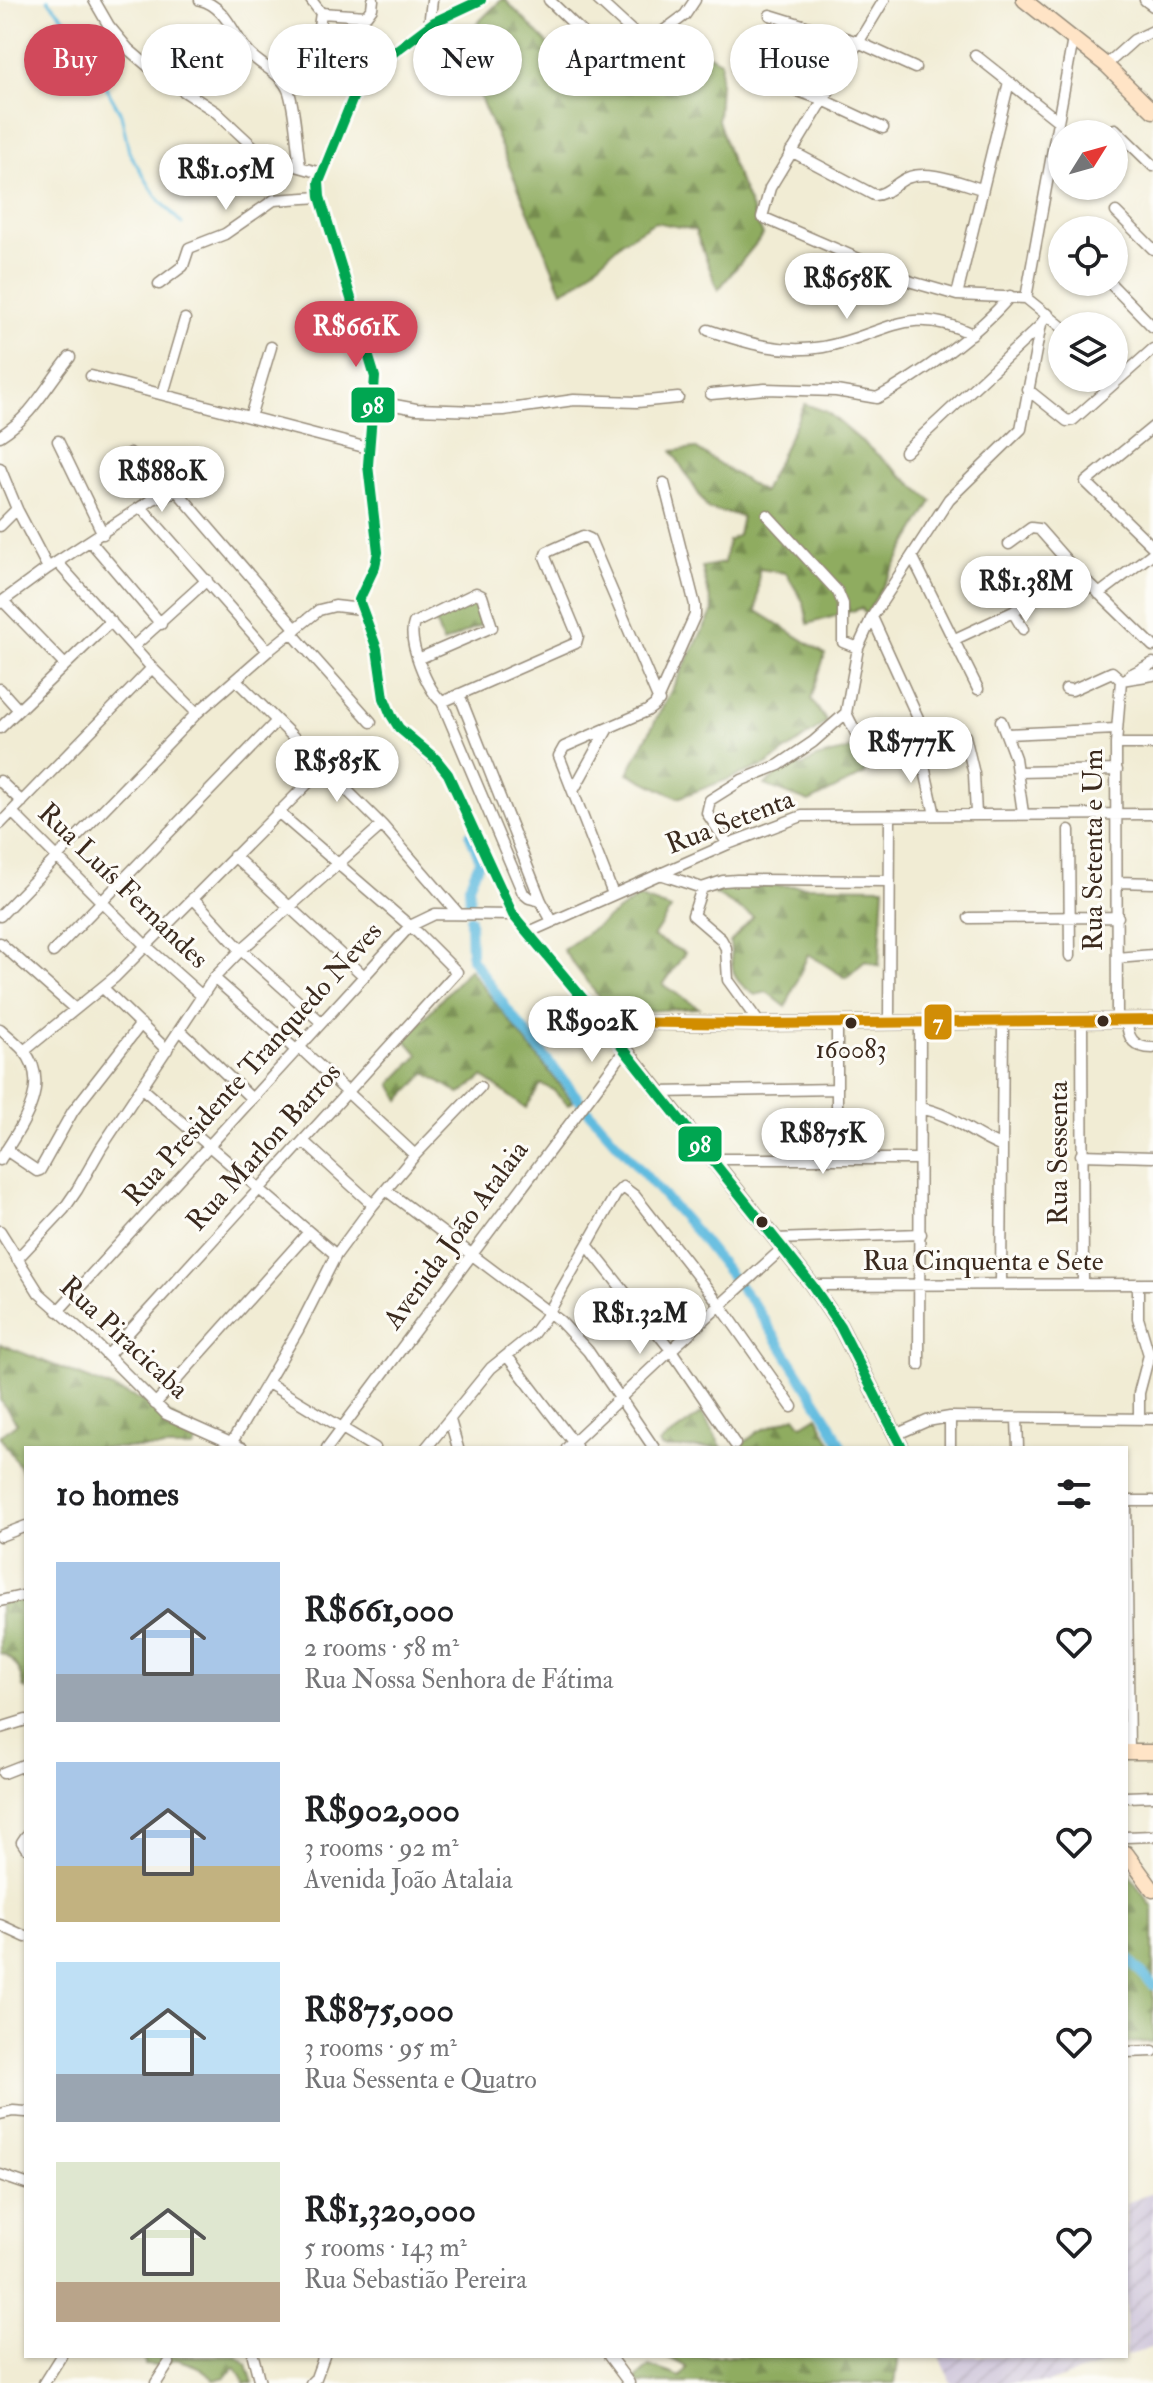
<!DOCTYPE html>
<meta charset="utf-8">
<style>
body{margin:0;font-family:"IM FELL Double Pica",serif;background:#f2f2f2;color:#202124;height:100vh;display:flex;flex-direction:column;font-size:30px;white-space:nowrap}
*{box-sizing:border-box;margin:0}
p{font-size:26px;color:#757577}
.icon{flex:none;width:44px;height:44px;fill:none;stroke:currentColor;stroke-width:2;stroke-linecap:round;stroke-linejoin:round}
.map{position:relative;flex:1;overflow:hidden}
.details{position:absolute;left:24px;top:1446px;width:1104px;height:912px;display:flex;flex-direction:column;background:#fff;border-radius:0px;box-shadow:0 2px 6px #0004}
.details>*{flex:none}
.banner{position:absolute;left:24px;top:24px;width:1106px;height:72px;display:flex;gap:16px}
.needle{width:52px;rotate:53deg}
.tools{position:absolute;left:1048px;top:120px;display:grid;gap:16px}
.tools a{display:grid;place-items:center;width:80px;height:80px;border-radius:50%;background:#fff;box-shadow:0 2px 6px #0004;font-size:40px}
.price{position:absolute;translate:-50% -68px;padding:0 18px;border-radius:28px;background:#fff;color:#222;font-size:26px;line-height:52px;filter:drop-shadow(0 2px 4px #0008)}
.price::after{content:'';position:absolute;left:50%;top:48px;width:24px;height:18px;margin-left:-12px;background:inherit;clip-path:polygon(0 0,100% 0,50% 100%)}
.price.active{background:#d1495b;color:#fff}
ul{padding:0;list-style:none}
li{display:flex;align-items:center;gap:24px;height:200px;padding:0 32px}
li span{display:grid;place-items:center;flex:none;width:224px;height:160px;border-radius:0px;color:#555}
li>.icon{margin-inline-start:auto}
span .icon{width:96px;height:96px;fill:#fffc;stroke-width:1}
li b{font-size:34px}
h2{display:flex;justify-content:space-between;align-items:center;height:96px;padding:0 32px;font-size:34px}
.chip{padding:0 28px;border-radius:36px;background:#fff;box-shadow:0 2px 6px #0004;font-size:28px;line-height:72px}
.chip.active{background:#d1495b;color:#fff}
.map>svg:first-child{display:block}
.industrial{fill:url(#industrial-furrows)}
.forest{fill:url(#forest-firs);stroke:#656b3f;stroke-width:2}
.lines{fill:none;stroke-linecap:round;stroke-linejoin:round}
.stream{stroke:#61bbdf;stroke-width:3}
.canal{stroke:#61bbdf;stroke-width:10}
.street-casing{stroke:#968b79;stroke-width:13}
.secondary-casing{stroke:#968b79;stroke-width:17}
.street{stroke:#fff;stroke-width:10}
.secondary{stroke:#ffe4c6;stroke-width:14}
.bus-1-casing{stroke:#fdfcf7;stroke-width:16}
.bus-2-casing{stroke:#fdfcf7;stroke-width:16}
.bus-1{stroke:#00a651;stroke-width:10}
.bus-2{stroke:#d18d06;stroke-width:10}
.bus-dot{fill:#3b2a1e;stroke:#fdfcf7;stroke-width:3}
.labels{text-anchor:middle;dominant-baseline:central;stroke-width:6;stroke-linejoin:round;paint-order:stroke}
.bus-label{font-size:26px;fill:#3b2a1e;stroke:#fdfcf7}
.street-label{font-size:28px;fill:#3b2a1e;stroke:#fdfcf7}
.line-badge{stroke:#fdfcf7;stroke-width:3}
.badge-label{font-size:22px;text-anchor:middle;font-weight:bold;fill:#fff}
</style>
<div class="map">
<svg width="1153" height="2383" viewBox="0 0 1153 2383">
<defs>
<pattern id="industrial-furrows" width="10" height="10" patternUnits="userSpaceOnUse" patternTransform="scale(2)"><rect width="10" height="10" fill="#c9bfd7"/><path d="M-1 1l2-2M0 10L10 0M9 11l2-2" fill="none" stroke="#aea4b8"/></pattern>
<pattern id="forest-firs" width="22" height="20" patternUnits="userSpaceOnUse" patternTransform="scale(2)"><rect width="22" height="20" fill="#8fac60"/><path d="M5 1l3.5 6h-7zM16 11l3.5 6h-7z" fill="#768c4f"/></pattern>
</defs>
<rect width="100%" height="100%" fill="#fdfcf7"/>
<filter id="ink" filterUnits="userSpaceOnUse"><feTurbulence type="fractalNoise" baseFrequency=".0125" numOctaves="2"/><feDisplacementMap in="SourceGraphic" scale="16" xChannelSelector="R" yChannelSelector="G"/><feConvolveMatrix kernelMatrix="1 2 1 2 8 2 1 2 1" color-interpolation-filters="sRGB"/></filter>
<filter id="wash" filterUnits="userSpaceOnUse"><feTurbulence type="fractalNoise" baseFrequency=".006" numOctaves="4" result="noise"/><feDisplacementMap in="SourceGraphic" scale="32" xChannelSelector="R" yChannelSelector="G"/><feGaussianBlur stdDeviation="1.8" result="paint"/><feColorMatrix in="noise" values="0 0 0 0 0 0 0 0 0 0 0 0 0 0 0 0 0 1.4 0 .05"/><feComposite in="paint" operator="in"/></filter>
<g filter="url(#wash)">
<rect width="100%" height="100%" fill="#f1ecd4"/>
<path class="industrial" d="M1153,2193V2347L1126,2356V2203Z
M940,2356H1126L1047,2383H951Z"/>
<path class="forest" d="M501,0H505L597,93L618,77L682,42L721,61L718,120L732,164L763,235L718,290L695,230L655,222L623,241L579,282L562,291L457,43Z
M805,404L827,412L932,501L866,615L862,608L808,624L804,603L786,573L759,569L757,611L825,654L811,699L827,722L766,765L678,798L628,773L713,611L702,567L724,563L728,541L738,535L742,516L708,509L672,451L695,448L763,492Z
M475,598L485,623L443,643L434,618Z
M912,725L921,740L863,761L865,774L809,802L765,785L792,762L802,767L816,758L848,750Z
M726,885L884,887L879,966L865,961L846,978L808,954L786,1007L767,992L755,995C729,978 733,971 730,942L753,917L710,891Z
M638,897L671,909L653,937L685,953L663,985L699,1008L611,1013L563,950Z
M469,969L573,1102L568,1105L553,1090L541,1084L526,1108L483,1077L460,1094L426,1073L400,1100L391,1084L419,1055L405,1039Z
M0,1344L159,1407L200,1435L193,1448H26V1477L0,1436L17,1423L0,1400Z
M702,1413L722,1448H662L659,1444Z
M795,1416L802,1425L817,1416L834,1448H737L759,1431Z
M26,1597V1689L23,1687C22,1673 14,1657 0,1653V1603Z
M1126,1870L1153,1908V2042L1126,2043Z
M144,2356H237L247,2364L253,2383H245L235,2367L225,2377L215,2380L196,2366L176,2359L160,2366L145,2365Z
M672,2356H899L895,2383H639L635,2380L649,2366L681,2377L687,2367L669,2358Z"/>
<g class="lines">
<path class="stream" d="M48,0L72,27L121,114L129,152L156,196L182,224"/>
<path class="canal" d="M470,835L480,860L469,886L470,907
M470,919L471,958L507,1009L589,1112L696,1232L756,1307L830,1423L842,1448
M1126,1957L1153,1985"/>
</g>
</g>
<g filter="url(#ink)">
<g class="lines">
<g class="street-casing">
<path id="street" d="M94,0L109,26L128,49L156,73L216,112L259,152L271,159L321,173
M200,0C226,6 233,35 249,53C262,67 282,73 289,92C296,115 296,142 300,166
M311,0L321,13
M481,0L434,22L389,56L359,83L321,173L320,197L375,377L368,465L378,552L375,566L359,600C363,616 372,631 376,647C383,675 381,702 398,726C411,744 433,755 448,774L513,915L603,1022
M549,0L613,62L646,44
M598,0L646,44L685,15L695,0
M884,0L770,188L762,217L912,282L957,295L1026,298L1062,327
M1145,0L1153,6
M321,13L314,60L316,69L359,83
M321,13L366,16L372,8L373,0
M770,15L858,42L915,68
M429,26L432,0
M975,55L1057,120
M1106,65L1134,40L1153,31
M738,70L821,99L883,128
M1115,129L1153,166
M791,151L874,195C887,195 895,183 907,178C929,169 960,183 982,189
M1116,212L1153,249
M1109,282L1153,327
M159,284L183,266L189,248L225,234L274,200L320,197
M957,295L1009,82
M1026,298L1073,39
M708,330C746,343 782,354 823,347C884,336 907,302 972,334
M91,376L368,448
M1027,389L1067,421L1073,420L1153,349
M163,394L185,319
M711,394L765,389L836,391L877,398C919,376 980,332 1010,296
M373,401L416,409L478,411L503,410L574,400L637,402L678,398
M250,417L271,347
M1153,427L1086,482L1153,547
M0,436C34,415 45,387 70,357
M58,441L103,534
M905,452L1040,326
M130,453L137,459L153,499
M0,468L17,509L48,568
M141,507L268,651
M767,515L838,592L843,604V642L858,648
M0,526L17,509
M91,542L161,624
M1009,544L1031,528L1039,529L1076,571L1153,646
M912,556L978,689
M58,563L152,668L197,713
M1099,594L1153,553
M3,601L65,665
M0,603L48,568L153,499L177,491L296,629
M1013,612L1023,629
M872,617L922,727
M292,633L371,722
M955,639L1013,612L1076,571
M133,647L207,580
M418,659L492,627L482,596L476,593L414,623C407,641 427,689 442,702L523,893L529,898L541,901
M1130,675L1153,663
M236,680L382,825L457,912
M1121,680L1153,675
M0,689L18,709
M1066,689L1072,690L1112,672L1121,680
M459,694L541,901L552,921
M442,702L576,643L578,636L545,557L547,552L583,536L590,539L659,701
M846,713L862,745
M1001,721L1015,758L1023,813
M0,728L111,621
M1007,734L1116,729
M965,736L974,774L976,814
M1116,744H1153
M920,748L935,815
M1018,772L1117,770
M0,781L22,802
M573,791L608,728
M12,812L145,945L201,995
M0,824L152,668
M1069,830L1070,956
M728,844L707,813L710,800L742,780L779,765L813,742L846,713L858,648L872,617L949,499L1021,429L1041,324L1048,314
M234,856L364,976
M660,874L702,888L723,881L737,880L889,881
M1118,882L1153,883
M702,888L693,915L721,939L726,948L728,980L760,1024
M613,894L559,756L564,747L647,711L655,705L695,615V605L664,483
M193,898L241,950L321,1022
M0,916L197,713L268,651L319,610L335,606L361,609
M969,918L1118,917
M529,932L728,844L802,816L1153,814
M0,943L75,1009
M53,952L277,721
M1117,958L1153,955
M214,978L296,1050
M103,988L167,1050
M1117,1020L1116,744L1121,680
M1127,1020C1127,1038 1134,1048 1153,1048
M889,1021L890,816
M1082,1021L1083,1284
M837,1022V1159
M0,1029C8,1036 17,1043 24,1051C53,1085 20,1128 0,1160
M180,1030L252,1099
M299,1047L415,1155
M24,1051L115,977L325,766
M143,1089L336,1255
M658,1092L837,1089
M920,1108C953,1114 970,1134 1000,1146
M303,1141L373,1205
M6,1150L37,1171L40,1170L73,1111L141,1024
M1081,1155L1153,1157
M711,1159H919
M386,1190L560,1321L588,1351L654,1448
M0,1231L39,1293L94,1342L166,1414L242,1448
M775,1239L921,1234
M588,1246L671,1350L735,1444
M17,1259L64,1209L77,1190L101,1148L214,978L241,950L382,825
M1001,1284L1003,1021
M812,1285L1153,1284
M1138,1285V1318L1149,1355L1139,1393V1419
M58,1311L410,926L435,914L513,915
M108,1355L457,972L418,933L278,812
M507,1356L576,1446
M919,1365L920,1021
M268,1383L375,1448
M155,1404L308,1233
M1017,1418L1018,1448
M450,1420L458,1448
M895,1435L927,1421L950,1417L1153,1419
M232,1442L298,1330L336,1255L373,1205L415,1155L480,1087
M327,1448L625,1050
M426,1448L491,1368L533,1334L549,1312L616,1194L623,1187L635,1196L721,1306L792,1407
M567,1448L671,1350L783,1248
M950,1448V1417
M1126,1501L1129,1752
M1126,1501H1153
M0,1536L26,1526
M0,1601L26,1595
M0,1728L26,1720
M3,1773L26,1764
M1126,1797L1153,1796
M26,1836L22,1842L26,1848
M1126,1837L1153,1836
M0,1925L26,1937
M1126,2052L1153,2051
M0,2114L13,2111L26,2112
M0,2175L26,2184
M253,2356L260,2383
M609,2356L629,2383
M44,2383L61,2356
M156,2383L169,2363
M311,2383L316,2378L324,2356"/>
</g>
<g class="secondary-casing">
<path id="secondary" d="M1024,0L1106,65L1153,111
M603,1022L760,1024L1153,1020
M603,1022L812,1285L840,1326L902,1448
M1126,1752H1153
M1126,1853L1153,1890"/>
</g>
<use href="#street" class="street"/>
<use href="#secondary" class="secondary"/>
<g class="bus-1-casing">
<path id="bus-1" d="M481,0L434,22L389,56L359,83L319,182L320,197L375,377L368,465L378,552L375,566L359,600L377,649L384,698L391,715L399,728L436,759L448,774L513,915L594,1012L812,1285L840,1326L902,1448"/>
</g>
<g class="bus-2-casing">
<path id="bus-2" d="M603,1022L760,1024L1153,1020"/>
</g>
<use href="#bus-1" class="bus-1"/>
<use href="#bus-2" class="bus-2"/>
</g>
</g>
<g class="bus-dot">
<circle cx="1103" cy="1021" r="7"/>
<circle cx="851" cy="1023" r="7"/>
<circle cx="762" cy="1222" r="7"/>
</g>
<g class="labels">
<g class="bus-label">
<text x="851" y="1050">160083</text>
</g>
<g class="street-label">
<text transform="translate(730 822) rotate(-21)">Rua Setenta</text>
<text transform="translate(1093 850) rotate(-90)">Rua Setenta e Um</text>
<text transform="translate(123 886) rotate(44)">Rua Luís Fernandes</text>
<text transform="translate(253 1064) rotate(-48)">Rua Presidente Tranquedo Neves</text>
<text transform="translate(264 1147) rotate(-48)">Rua Marlon Barros</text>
<text transform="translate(1058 1153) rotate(-90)">Rua Sessenta</text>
<text transform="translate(456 1235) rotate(-54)">Avenida João Atalaia</text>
<text x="983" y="1261">Rua Cinquenta e Sete</text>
<text transform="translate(124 1338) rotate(43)">Rua Piracicaba</text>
</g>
</g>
<g class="line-badge">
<rect x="350" y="386" width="46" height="38" rx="8" fill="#00a651"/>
<rect x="923" y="1003" width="30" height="38" rx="8" fill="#d18d06"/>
<rect x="677" y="1125" width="46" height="38" rx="8" fill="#00a651"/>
</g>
<g class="badge-label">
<text x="373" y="413">98</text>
<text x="938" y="1030">7</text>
<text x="700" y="1152">98</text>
</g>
</svg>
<div class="tools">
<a><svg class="needle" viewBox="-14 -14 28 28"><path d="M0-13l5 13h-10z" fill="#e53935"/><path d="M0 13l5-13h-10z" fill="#757577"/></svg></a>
<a><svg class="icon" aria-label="locate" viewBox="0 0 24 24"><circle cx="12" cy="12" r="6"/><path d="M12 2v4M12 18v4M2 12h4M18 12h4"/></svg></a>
<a><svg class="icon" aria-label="layers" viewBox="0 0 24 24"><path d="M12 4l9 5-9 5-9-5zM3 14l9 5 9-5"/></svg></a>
</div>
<b class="price" style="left:226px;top:212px">R$1.05M</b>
<b class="price" style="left:847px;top:321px">R$658K</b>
<b class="price active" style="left:356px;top:369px">R$661K</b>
<b class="price" style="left:162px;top:514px">R$880K</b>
<b class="price" style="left:1026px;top:624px">R$1.38M</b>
<b class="price" style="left:911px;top:785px">R$777K</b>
<b class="price" style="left:337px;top:804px">R$585K</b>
<b class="price" style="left:592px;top:1064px">R$902K</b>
<b class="price" style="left:823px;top:1176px">R$875K</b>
<b class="price" style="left:640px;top:1356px">R$1.32M</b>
<div class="banner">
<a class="chip active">Buy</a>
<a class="chip">Rent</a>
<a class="chip">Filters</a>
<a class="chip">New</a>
<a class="chip">Apartment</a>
<a class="chip">House</a>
</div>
<section class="details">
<h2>10 homes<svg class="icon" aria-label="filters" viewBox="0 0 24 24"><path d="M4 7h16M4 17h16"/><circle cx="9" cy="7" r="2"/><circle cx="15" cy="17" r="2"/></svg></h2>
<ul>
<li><span style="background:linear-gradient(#a9c7e8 70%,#9aa5b1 0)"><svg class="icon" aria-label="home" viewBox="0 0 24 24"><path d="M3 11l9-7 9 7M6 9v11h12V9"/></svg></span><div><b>R$661,000</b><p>2 rooms · 58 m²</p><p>Rua Nossa Senhora de Fátima</p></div><svg class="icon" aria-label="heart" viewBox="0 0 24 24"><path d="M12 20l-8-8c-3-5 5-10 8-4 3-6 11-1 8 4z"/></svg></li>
<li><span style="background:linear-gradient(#a9c7e8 65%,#c2b280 0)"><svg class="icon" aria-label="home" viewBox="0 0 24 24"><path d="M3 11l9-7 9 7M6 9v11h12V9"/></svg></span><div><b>R$902,000</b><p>3 rooms · 92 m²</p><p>Avenida João Atalaia</p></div><svg class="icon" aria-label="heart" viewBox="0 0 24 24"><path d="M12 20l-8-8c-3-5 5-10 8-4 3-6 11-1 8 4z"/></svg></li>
<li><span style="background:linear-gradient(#bfe0f5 70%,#9aa5b1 0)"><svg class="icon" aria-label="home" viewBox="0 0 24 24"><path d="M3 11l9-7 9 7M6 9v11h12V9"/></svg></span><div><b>R$875,000</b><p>3 rooms · 95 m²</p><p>Rua Sessenta e Quatro</p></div><svg class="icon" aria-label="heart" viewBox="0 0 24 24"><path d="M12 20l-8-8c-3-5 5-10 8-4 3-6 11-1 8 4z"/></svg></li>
<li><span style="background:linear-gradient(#dfe7d0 75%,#b9a48a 0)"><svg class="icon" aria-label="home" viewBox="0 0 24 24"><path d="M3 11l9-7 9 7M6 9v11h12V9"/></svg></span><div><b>R$1,320,000</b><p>5 rooms · 143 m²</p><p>Rua Sebastião Pereira</p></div><svg class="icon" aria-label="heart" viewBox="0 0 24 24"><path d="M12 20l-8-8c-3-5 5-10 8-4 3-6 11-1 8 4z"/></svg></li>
</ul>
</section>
</div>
